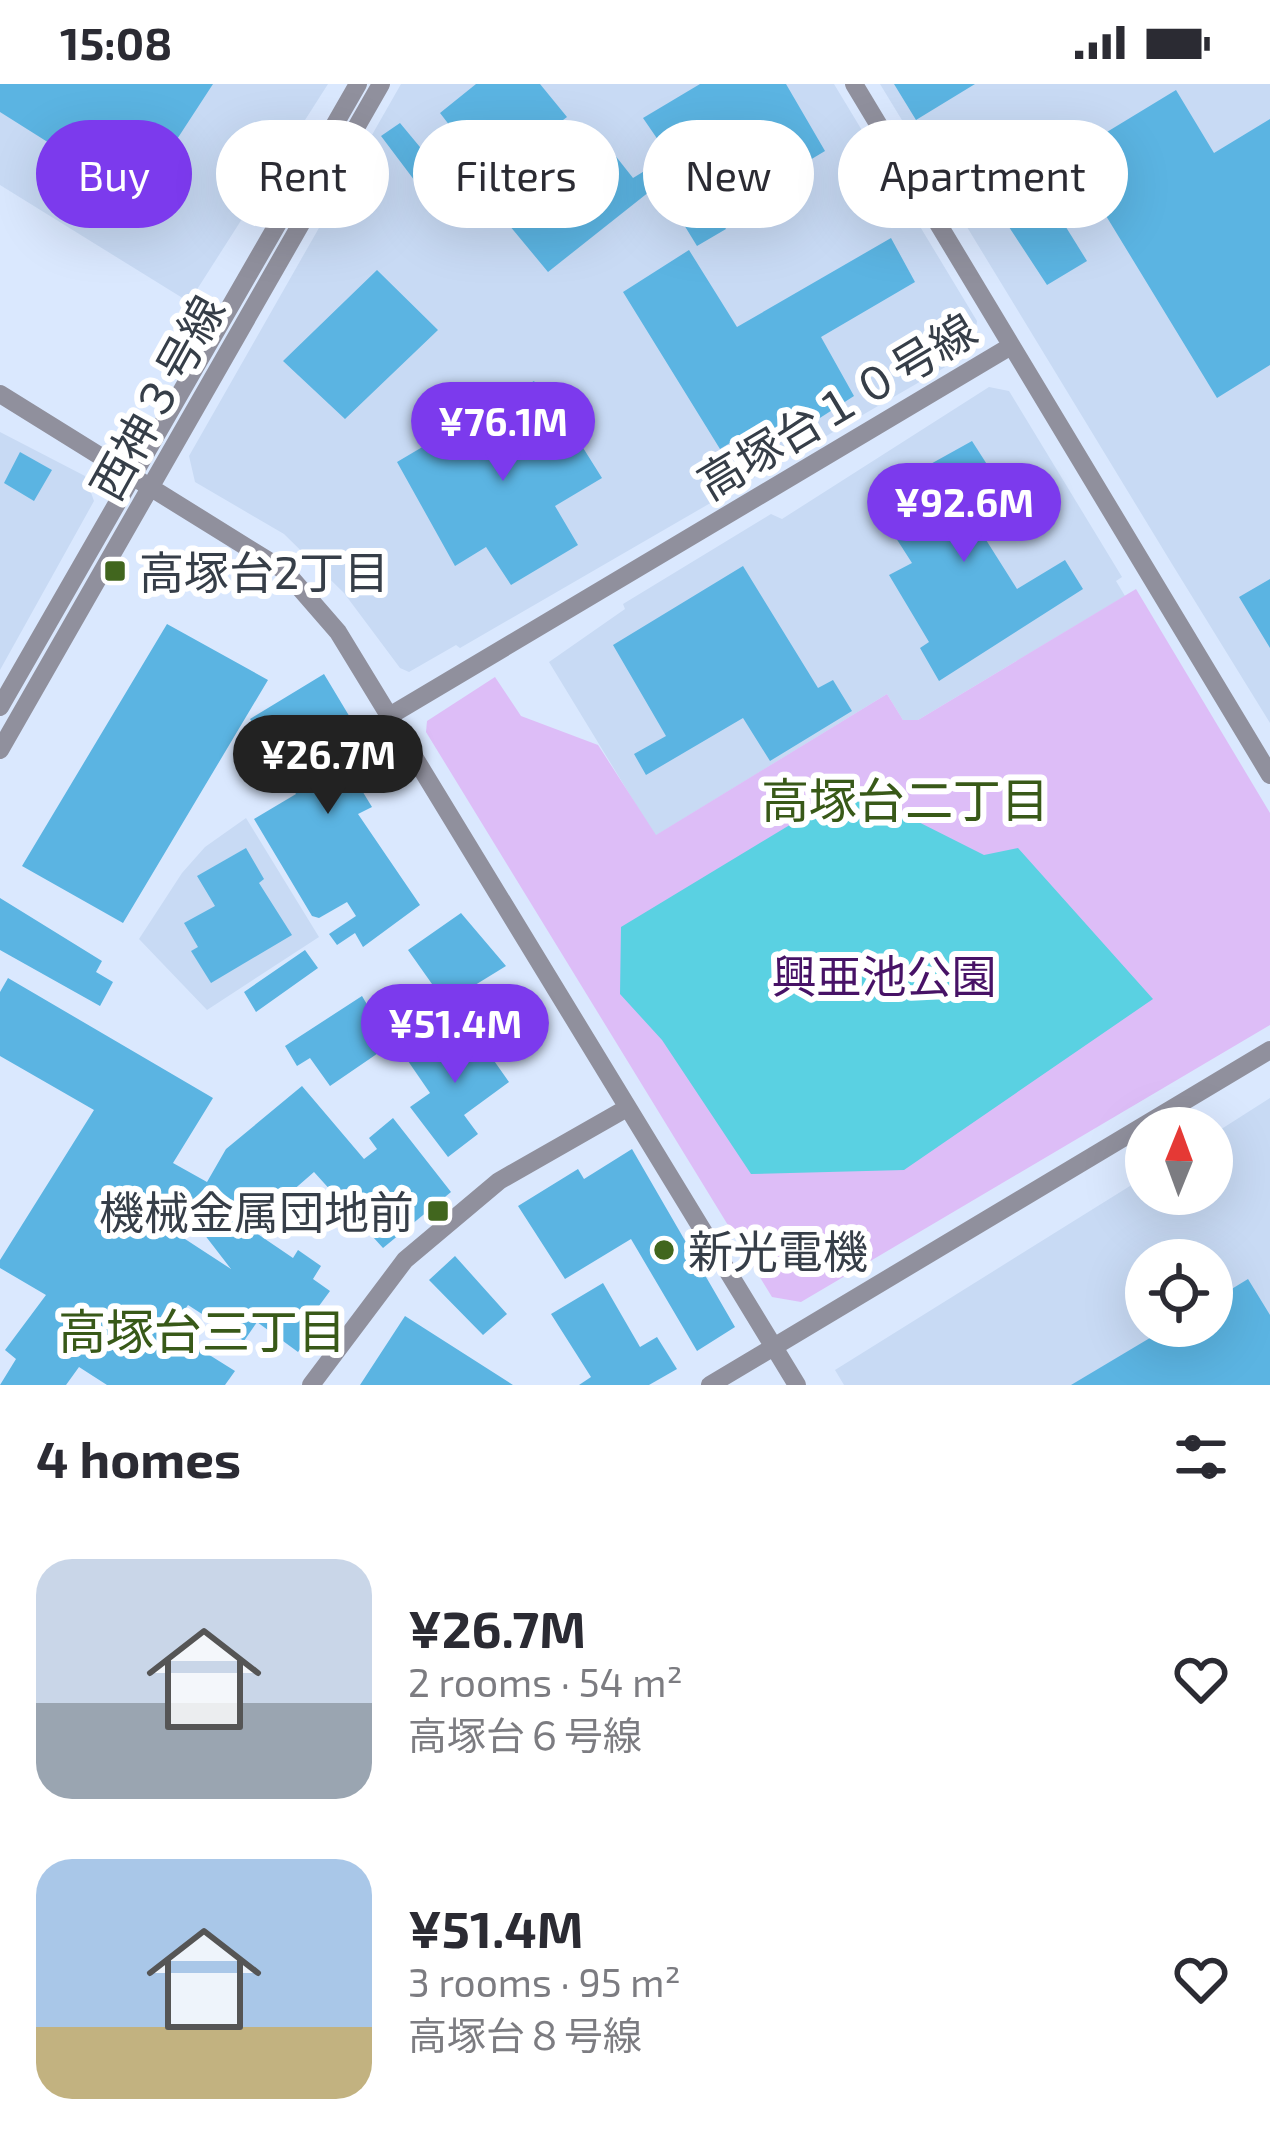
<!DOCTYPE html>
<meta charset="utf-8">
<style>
body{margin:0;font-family:"Exo 2","Noto Sans JP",sans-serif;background:#f2f2f3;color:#2b2b33;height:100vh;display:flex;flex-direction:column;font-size:45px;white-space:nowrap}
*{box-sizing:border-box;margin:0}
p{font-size:39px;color:#7c7c81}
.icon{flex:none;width:66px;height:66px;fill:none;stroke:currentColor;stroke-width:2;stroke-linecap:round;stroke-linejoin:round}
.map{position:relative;height:1301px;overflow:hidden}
.sheet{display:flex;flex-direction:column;background:#fff;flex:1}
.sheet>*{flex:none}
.hud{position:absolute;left:36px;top:36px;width:1200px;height:108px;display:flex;gap:24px}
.needle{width:78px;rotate:1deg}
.controls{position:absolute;left:1125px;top:1023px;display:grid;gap:24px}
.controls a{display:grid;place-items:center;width:108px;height:108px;border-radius:50%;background:#fff;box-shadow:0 12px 48px #0002;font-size:60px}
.price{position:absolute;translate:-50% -102px;padding:0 27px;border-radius:42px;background:#7c3aed;color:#fff;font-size:39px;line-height:78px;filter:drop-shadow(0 3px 6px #0008)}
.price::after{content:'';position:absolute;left:50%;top:72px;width:36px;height:27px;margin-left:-18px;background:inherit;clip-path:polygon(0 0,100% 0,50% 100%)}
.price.selected{background:#222;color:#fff}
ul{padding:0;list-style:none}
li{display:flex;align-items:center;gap:36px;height:300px;padding:0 36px}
li span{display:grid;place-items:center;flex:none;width:336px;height:240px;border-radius:36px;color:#555}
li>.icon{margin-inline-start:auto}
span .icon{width:144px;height:144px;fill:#fffc;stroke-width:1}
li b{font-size:51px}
h2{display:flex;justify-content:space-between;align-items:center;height:144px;padding:0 36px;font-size:51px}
.tag{padding:0 42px;border-radius:54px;background:#fff;box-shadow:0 12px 48px #0002;font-size:42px;line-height:108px}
.tag.selected{background:#7c3aed;color:#fff}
.status{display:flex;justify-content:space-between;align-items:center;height:84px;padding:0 60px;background:#fff;direction:ltr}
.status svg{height:33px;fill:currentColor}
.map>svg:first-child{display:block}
.built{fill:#c8daf4;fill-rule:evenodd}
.green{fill:#ddbdf7}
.water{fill:#5ad1e2}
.building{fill:#5bb4e2;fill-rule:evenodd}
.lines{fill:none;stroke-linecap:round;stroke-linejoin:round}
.tertiary{stroke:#90909d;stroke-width:18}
.poi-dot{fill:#41661e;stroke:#fff;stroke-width:4.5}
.labels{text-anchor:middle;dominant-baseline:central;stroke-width:12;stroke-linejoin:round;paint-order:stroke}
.street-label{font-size:45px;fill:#363e48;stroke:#fff}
.poi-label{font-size:45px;fill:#363e48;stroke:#fff;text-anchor:start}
.park-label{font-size:45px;fill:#471266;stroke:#fff}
.neighbourhood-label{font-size:48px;fill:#385918;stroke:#fff}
</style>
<div class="status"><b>15:08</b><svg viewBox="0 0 49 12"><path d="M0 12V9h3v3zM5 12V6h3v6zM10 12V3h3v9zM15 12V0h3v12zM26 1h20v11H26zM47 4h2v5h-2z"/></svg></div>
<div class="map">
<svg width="1270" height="1301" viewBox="0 0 1270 1301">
<rect width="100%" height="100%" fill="#dae8fe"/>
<path class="built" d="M0,0H328L189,218L0,101Z
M401,0H834L977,237L973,267L460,564L456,561L409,588L400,584L344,509L284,450L195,398L189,372Z
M880,0H1270V639L1172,480Z
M989,303L1009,307L1122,493L1116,497L1125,512L918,636H903L887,610L655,752L549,578L625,525L623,520L771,430L782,435Z
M0,348L85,392L94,417L0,586Z
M246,734L319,853L207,926L139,855L182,789L205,763Z
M1270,1014V1301H844L835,1286L1146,1092V1110H1212V1051ZM1146,1176H1212V1242H1146Z"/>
<path class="green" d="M1136,505L1270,729V941L801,1218L772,1213L426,648L427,637L495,593L521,632L598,661L656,751L887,610L903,636H918Z"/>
<path class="water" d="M851,704L984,771L1018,764L1153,915L904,1086L751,1090L662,956L620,910L621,843Z"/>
<path class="building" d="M0,0H213L138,115L0,28Z
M476,0H540L567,33L490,91L483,81L474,88L460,69L467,64L440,29Z
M700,0H786L825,67L718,131L726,145L697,162L659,100L548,188L500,130L514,119L509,112L557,84L552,77L576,57L581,65L599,51L633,94L669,72L643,34Z
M894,0H975L916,36Z
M1176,6L1214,69L1270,35V281L1217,314L1069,71Z
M400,39L454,104L433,121L381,52Z
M1051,119L1087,177L1047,201L1009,143Z
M891,154L915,198L821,253L854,312L809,341L803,332L770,351L762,340L720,365L623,208L689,166L737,243Z
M377,186L438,246L345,335L283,277Z
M534,297L569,355L575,351L602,394L555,422L578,461L511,501L486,463L455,482L397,378Z
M972,357L1013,421L976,440L1017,505L1065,476L1083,505L939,597L920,564L929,558L889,491L912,479L878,426L934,394L927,382Z
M20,368L52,386L34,417L4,399Z
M743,482L818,604L833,596L852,627L770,677L743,634L646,691L634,670L666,652L613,561Z
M1270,495V564L1239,513Z
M167,540L268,596L123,839L22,782Z
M324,590L363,655L339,669L372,723L358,730L420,821L363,863L355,849L337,861L329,850L356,832L347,818L319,834L312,832L254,735L296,710L250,635Z
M246,764L264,795L259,799L292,851L211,899L191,867L198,863L184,839L215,822L197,792Z
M0,814L102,877L96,888L113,898L100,922L0,866Z
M461,829L506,882L441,922L436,915L422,924L414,913L432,900L408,866Z
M305,866L318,884L256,928L244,908Z
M8,894L213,1014L173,1079L207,1098L226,1065L302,1002L364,1075L377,1065L369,1054L393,1034L451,1108L383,1164L314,1088L283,1115L277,1108L243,1140L293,1174L298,1166L321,1182L313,1195L330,1207L308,1237L316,1242L298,1268L257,1238L244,1257L188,1221L171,1247L235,1287L225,1301H107L79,1283L66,1301H0L16,1275L5,1266L46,1211L0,1184V1176L94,1026L0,972V908ZM177,1115L231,1185L162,1140Z
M362,912L374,932L366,938L387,963L330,1002L310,974L297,982L285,962Z
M466,937L509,998L464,1031L478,1050L448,1073L410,1023L430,1009L408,977Z
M632,1065L735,1243L697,1267L631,1155L565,1195L518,1122L578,1085L584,1095Z
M455,1172L507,1230L483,1251L429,1196Z
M1248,1195L1270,1231V1301H1071L1170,1242H1212V1217Z
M603,1199L640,1263L657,1253L677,1285L649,1301H579L591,1293L551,1230Z
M405,1232L513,1301H360Z"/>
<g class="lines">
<path class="tertiary" d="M854,0L1270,691
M0,310L285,487L338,548L797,1301
M0,623L358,0
M391,631L1011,262
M0,666L381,0
M311,1301L405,1176L499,1097L627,1024
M710,1301L1270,966"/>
</g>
<g class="poi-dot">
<rect x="103" y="475" width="24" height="24" rx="6"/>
<rect x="426" y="1115" width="24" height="24" rx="6"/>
<circle cx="664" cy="1166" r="12"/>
</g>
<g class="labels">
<g class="street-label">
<text transform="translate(156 313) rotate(-61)">西神３号線</text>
<text transform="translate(836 321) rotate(-31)">高塚台１０号線</text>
</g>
<g class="poi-label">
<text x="139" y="487">高塚台2丁目</text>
<text x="414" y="1127" text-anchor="end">機械金属団地前</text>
<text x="688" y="1166">新光電機</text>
</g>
<g class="park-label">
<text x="884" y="891">興亜池公園</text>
</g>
<g class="neighbourhood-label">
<text x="905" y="715">高塚台二丁目</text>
<text x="202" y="1246">高塚台三丁目</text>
</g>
</g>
</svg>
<div class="controls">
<a><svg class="needle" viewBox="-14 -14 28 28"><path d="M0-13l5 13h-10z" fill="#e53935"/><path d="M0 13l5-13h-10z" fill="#7c7c81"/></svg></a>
<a><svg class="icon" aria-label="locate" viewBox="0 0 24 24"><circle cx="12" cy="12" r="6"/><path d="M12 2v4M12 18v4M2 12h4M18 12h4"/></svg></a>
</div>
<b class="price" style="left:503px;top:400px">¥76.1M</b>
<b class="price" style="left:964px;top:481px">¥92.6M</b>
<b class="price selected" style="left:328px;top:733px">¥26.7M</b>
<b class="price" style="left:455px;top:1002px">¥51.4M</b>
<div class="hud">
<a class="tag selected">Buy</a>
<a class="tag">Rent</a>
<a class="tag">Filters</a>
<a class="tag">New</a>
<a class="tag">Apartment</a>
</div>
</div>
<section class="sheet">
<h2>4 homes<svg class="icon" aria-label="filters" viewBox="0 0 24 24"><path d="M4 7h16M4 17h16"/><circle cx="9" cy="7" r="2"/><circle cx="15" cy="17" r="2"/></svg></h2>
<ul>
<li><span style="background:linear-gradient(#c9d6e8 60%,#9aa5b1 0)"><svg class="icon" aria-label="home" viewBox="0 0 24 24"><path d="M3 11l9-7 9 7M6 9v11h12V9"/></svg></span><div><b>¥26.7M</b><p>2 rooms · 54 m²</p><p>高塚台６号線</p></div><svg class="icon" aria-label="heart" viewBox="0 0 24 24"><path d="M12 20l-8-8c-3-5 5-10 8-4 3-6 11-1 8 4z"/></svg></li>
<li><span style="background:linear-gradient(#a9c7e8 70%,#c2b280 0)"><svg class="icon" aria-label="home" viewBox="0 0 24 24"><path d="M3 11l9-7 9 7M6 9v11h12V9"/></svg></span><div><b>¥51.4M</b><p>3 rooms · 95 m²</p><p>高塚台８号線</p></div><svg class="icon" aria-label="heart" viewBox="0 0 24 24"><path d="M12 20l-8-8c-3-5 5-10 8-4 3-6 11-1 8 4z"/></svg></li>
</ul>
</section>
